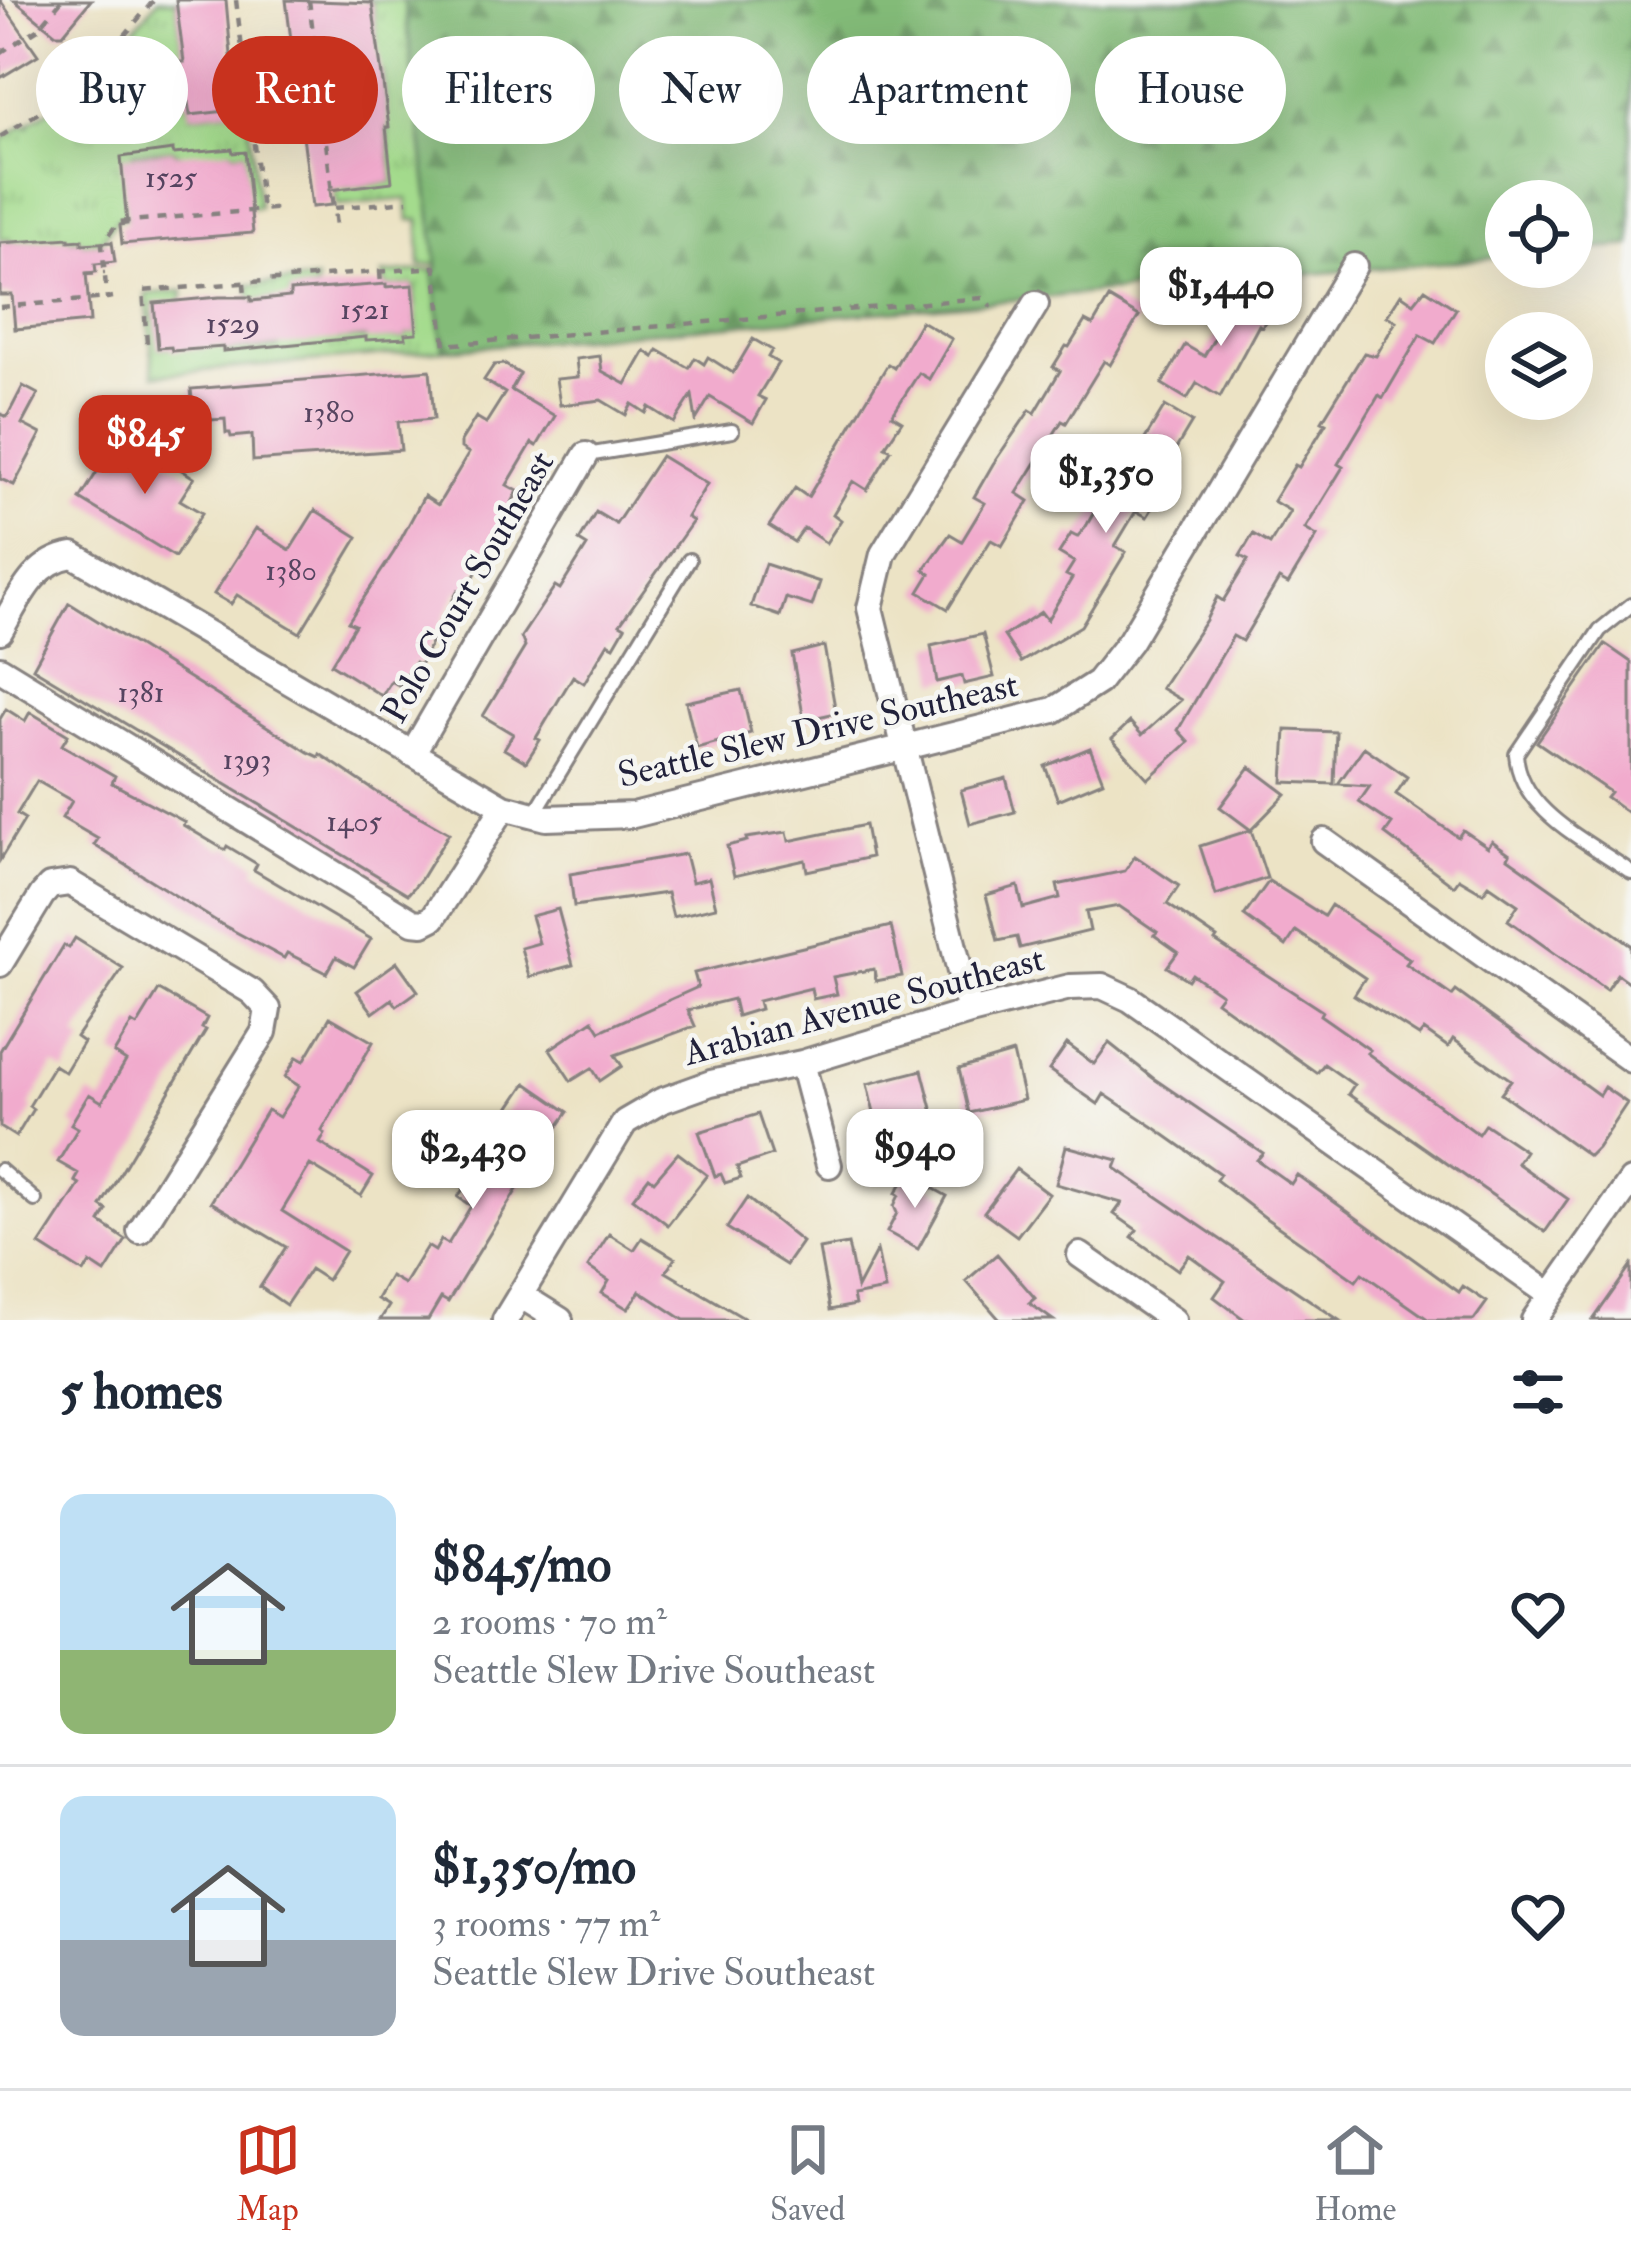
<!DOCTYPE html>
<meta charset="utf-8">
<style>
body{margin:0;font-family:"IM FELL Double Pica",serif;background:#f6f6f7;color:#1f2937;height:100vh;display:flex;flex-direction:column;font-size:45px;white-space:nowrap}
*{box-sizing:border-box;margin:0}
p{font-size:39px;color:#747a83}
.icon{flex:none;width:66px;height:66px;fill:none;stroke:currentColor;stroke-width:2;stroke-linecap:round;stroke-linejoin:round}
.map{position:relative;height:1320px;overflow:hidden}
.drawer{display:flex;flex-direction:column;background:#fff;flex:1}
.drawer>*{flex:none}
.top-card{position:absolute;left:36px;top:36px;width:1560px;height:108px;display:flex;gap:24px}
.tools{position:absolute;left:1485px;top:180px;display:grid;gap:24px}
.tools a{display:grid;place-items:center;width:108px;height:108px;border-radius:50%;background:#fff;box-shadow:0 12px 48px #0002;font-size:60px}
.price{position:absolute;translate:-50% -102px;padding:0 27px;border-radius:24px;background:#fff;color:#222;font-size:39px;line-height:78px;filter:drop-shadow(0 3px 6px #0008)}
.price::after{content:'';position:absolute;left:50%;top:72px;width:36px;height:27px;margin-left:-18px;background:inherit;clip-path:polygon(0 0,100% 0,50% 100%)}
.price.current{background:#c8321e;color:#fff}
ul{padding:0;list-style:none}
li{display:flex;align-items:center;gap:36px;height:300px;padding:0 60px}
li+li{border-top:3px solid #e0e1e3}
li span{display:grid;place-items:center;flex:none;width:336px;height:240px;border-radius:24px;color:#555}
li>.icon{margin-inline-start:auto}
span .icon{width:144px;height:144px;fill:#fffc;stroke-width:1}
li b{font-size:51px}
h2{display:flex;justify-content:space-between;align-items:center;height:144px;padding:0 60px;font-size:51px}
.chip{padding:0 42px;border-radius:54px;background:#fff;box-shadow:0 12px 48px #0002;font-size:42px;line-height:108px}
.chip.current{background:#c8321e;color:#fff}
.dock{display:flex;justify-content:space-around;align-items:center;height:168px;border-top:3px solid #e0e1e3;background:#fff;font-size:33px;color:#747a83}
.dock a{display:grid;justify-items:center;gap:6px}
.dock .current{color:#c8321e}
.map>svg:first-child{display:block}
.grass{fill:url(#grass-tufts);stroke:#637e64;stroke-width:3}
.forest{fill:url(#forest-firs);stroke:#526e5a;stroke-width:3}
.building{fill:#f1abcd}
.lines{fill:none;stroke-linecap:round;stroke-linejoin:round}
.service-casing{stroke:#878280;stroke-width:18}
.minor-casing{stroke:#878280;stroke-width:30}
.path{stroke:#878280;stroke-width:4.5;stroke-dasharray:9 9;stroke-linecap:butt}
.service{stroke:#fff;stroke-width:12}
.minor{stroke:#fff;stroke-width:24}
.labels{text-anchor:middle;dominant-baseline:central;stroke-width:9;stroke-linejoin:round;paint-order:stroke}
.number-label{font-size:30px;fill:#564460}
.street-label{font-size:36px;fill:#22223b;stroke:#f6f6f2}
</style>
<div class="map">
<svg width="1631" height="1320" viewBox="0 0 1631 1320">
<defs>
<pattern id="grass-tufts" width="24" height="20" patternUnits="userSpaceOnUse" patternTransform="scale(3)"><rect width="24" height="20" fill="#a4db8d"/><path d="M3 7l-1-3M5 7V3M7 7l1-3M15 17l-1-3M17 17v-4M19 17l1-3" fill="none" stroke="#8dbc7b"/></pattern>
<pattern id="forest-firs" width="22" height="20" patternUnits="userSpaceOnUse" patternTransform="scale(3)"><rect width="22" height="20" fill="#83bb78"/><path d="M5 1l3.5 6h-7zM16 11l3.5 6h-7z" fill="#6b9864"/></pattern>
</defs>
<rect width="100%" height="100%" fill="#f6f6f2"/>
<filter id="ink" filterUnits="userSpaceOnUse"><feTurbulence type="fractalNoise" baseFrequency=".00833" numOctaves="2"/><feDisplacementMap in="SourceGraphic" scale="24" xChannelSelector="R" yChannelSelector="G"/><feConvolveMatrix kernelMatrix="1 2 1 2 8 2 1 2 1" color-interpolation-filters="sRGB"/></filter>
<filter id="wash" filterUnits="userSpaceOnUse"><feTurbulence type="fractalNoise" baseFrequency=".004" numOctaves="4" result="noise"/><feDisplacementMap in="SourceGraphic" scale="48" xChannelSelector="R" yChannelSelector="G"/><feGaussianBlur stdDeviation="2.7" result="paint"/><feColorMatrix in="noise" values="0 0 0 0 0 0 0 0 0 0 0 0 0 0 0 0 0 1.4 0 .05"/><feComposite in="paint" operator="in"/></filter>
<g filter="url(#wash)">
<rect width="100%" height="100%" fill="#ece3c5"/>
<path class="grass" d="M158,0H179L176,1C179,23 182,44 184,62L180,63L184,102H189L191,115L235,110L232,82L243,79L259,207L221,211L248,198L244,152L233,153L232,150L184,157L172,150L133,153L154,216L117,219L100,243L82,244L81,240L10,243L9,239L0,240L2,139L24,125L29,127V123L87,85Z
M367,0H404L437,264L420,266L419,220H409L407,199L337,205L331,164L344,188L392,182L383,72L335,77L377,41L372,4Z
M433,270L443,350L154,375L146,294L183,291L182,301L154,304L159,348L222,343L224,351L278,347L274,299L251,301L248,285L317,280L316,289L290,292L294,339L405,338V334L417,332L414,286L386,287L383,274Z"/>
<path class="forest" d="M404,0H1631V246L1572,251V201H1506V257L443,350L433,270L437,269V264Z"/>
<g id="blocks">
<path class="building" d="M0,0L38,55L0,78Z
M14,0H91L63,34H56Z
M176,0H226L236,110L190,115L188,102H185L179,62H184Z
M286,0L372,3L389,127H386L392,182L330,190L332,205L312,207Z
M232,149L233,153L245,152L253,233L122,244L120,225L127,224L121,157L173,150V154Z
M69,238V241L82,240V244L112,242L115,262L95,264L96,272L86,273L90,322L15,329L12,295H0V243Z
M386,284V287L413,285L417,333L405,334L406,338L366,340V337L223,351V347L172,351L171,347L158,348L154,303L219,297H251V301L290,297V291Z
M1251,288L1276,303L1262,327L1259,325L1220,397L1197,383L1187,399L1162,384L1185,345L1204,356L1235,303L1240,306Z
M1425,289L1456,309L1435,343L1420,335L1383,398L1379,395L1338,464L1343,467L1305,529L1317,536L1288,584L1279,579L1242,641L1233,636L1178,730L1189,742L1148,779L1112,739L1130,722L1142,735L1181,700L1161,688L1206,620L1217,597L1223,601L1248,560L1240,556L1253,534L1270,544L1290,511L1273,501L1295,465L1299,467L1326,423L1322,421L1364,353L1376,356L1396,321L1387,316L1401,294L1414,303Z
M1109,298L1139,316L1110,365L1104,361L1066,423L1062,421L1017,493L1029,501L1002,546L991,540L948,609L919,592L930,574L924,570L950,534L962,541L985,503L974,497L993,464L1030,410L1035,413L1060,371L1053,367L1066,346L1069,347L1085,321L1093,325Z
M921,321L952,339L929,379L919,373L892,415L902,421L885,447L891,450L867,490L853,481L833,514L841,520L826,543L804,528L794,542L769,526L795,488L808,497L888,364L894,368Z
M753,339L772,350L768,357L778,363L758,396L766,400L753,423L710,397L696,420L692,395L674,423L649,407L646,413L632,404L626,415L601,400L560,405L556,379L578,377L576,359L600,356L602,371L626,384L645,351L654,357L658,350L689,368L695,358L704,364L708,357L733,373Z
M504,364L520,374L511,390L555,416L537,446L532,443L507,485L518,491L465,594L458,590L420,665L415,662L400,686L391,681L382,696L331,664L355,625L348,622L394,552L424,496L438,505L469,453L461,448V441L476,417L486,423L505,393L484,380L494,365Z
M430,370L434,419L398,422L401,450L253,461L252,435L231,437L230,433H226L225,419L194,421L191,389Z
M23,386L38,394L22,424L41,434L14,485L0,479V413L7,417Z
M1165,406L1192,422L1171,457L1180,463L1147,517L1136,511L1115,546L1126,552L1081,626L1021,662L1004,636L1041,612L1047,620L1072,578L1066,575L1074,562L1059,553L1071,534L1077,537L1085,528L1117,472L1123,475Z
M132,438L194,478L180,500L202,513L175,557L80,499L107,456L117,463Z
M661,456L707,484L687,517L693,521L620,624L625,627L614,646L608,643L584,683L573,676L536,738L540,740L526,762L504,749L513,734L483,716L525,647L521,637L555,586L560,589L587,546L579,541L596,512L616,524Z
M315,510L358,537L300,633L237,595L231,604L214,594L256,528L290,550Z
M765,564L820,582L812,606L786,598L780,616L751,606Z
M69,603L308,752L319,757L320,754L378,793L449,833L421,879L408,894L33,668Z
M983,634L994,677L964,684L962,676L937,682L931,646Z
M1605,644L1631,662V815L1606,797L1610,792L1537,742Z
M824,646L836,713L804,720L792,654Z
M741,690L751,733L697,748L686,702Z
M6,709L25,721L30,712L68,735L62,745L115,776L112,783L185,822L183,825L225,850L227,846L257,864L254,870L371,939L354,967L336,957L327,973L287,953L284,958L221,924L94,845L98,839L62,818L72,801L37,781L17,814L25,819L0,860V719Z
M1286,730L1336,732L1334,784L1283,782Z
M1364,747L1407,777L1396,794L1458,837L1463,830L1488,847L1492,841L1510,854L1508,858L1631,945V984L1617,974L1606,990L1508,920L1518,905L1489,885L1483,893L1459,879L1454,886L1385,834L1392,824L1359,802L1370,786L1338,784Z
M1090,748L1103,781L1058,800L1045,766Z
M1250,767L1286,794L1251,830L1267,878L1216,895L1200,846L1251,830L1220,807Z
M1006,778L1015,812L970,824L961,790Z
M865,825L871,857L807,871L805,860L734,876L727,846L747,841L746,838L787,832L789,841Z
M685,854L692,882L709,878L716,907L673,917L667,893L574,906L570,874Z
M1135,856L1179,886L1167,904L1217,938L1215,941L1322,1011L1320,1015L1370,1050L1367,1053L1478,1134L1485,1124L1525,1151L1517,1163L1568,1199L1545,1232L1348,1094L1354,1085L1324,1064L1317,1073L1216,1001L1221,994L1192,974L1188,980L1167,967L1178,952L1154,935L1157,932L1119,906L1086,912L1090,931L1020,948L1017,937L998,941L986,895L1018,886L1023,908L1060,898L1057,885L1125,871Z
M1269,881L1324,916L1331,905L1410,959L1406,964L1452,996L1456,991L1599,1095L1604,1087L1627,1103L1597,1148L1589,1156L1501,1093L1511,1080L1453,1039L1448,1047L1424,1030L1419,1036L1354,995L1365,978L1296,931L1286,946L1244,916Z
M558,909L573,965L529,977L521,948L539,943L531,916Z
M891,926L902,976L876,981L874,969L833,977L837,994L813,999L811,988L758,1001L760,1009L737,1016L733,999L688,1010L695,1026L615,1055L622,1066L600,1081L592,1068L571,1081L550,1049L593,1020L600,1031L698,987L694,973Z
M75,938L123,968L76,1037L83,1042L65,1072L54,1065L29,1106L33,1109L16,1137L0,1127V1051L64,945L69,948Z
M397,962L418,991L397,1006L392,999L373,1013L357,991Z
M159,990L207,1018L202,1028L206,1030L101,1206L107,1210L100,1222L126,1240L105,1273L90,1263L84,1273L40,1245L80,1184L75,1181L79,1174L58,1162L78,1128L71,1124L89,1094L102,1102L126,1061L114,1053L132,1023L137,1026Z
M330,1017L373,1042L322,1131L325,1134L320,1143L373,1176L361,1196L310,1165L282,1211L345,1251L327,1280L310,1269L286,1305L260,1287L286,1247L211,1202L267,1110L279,1117L299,1086L285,1077L297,1057L304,1061Z
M1109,1043L1153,1078L1263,1153L1257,1160L1291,1184L1297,1175L1459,1292L1463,1286L1487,1302L1474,1320H1429L1362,1273L1356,1281L1267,1219L1216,1180L1220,1174L1155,1128L1104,1094L1098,1104L1049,1070L1067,1044L1094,1064Z
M1013,1053L1024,1100L969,1113L959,1069Z
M922,1070L935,1120L879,1134L867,1084Z
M526,1083L568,1112L554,1132L540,1123L512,1163L527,1173L448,1302L441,1298L428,1320H380L389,1306L377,1299L390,1276L404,1284L427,1246L435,1251L441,1240L448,1244L471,1206L458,1197L497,1134L493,1132Z
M758,1114L772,1155L737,1167L741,1178L725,1183L721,1174L715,1176L699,1132Z
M1066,1146L1118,1160L1115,1168L1339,1320H1245L1214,1297L1225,1281L1189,1255L1178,1270L1132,1237L1137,1230L1114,1214L1122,1203L1056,1184Z
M678,1153L707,1175L668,1225L633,1198L649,1177L654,1181Z
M1016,1169L1049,1194L1017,1236L984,1212Z
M907,1174L947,1196L918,1249L887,1232L897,1213L894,1206L899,1195L896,1193Z
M747,1198L802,1242L786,1265L727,1228Z
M609,1234L634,1250L642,1238L675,1258L666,1272L747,1320H684L640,1291L628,1309L602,1293L609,1281L588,1267Z
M848,1244L857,1288L877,1250L885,1290L853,1296L855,1305L830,1310L819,1249Z
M997,1254L1035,1298L1029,1303L1053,1320H1000L966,1281Z
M1631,1266V1320H1593Z"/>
</g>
</g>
<g filter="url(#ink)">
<use href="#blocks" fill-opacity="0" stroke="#878280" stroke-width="3"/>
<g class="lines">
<g class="service-casing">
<path id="service" d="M587,455L732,431
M1631,605L1600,630L1516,754C1520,812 1588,841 1631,872
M533,816L689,560
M0,1170L35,1200"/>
</g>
<g class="minor-casing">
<path id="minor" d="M0,631C19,599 33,561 73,555L504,807L546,818L633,815L1054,710L1098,682L1130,641L1354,266
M0,669L413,922L423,923L433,918L504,807
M412,754L586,455
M1324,841L1631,1060
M0,964L42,895L50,886L70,883L252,992L268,1009L264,1032L140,1231
M970,1012L870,608L883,554L1036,304
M802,1063L829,1165
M1080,1255L1173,1320
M520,1295L560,1320
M505,1320L625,1122L661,1101L711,1083L802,1063L970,1012L1070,987L1102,986L1130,999L1551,1295
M1534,1320L1631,1181"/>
</g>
<path class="path" d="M236,0L262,210L284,208
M309,0L336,226
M0,53L38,29L62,0
M322,108L338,105
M0,137L84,84L154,0
M334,208L408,201
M380,271L381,285
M85,274L105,273
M244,283L245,297
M113,297L107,298L102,245L118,222L262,210
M0,307L107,298
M147,343L143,291L435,267L445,345L982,298L992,307"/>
<use href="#service" class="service"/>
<use href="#minor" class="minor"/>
</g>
</g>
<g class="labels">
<g class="number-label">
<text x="171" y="177">1525</text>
<text x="365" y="309">1521</text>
<text x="233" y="323">1529</text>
<text x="329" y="412">1380</text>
<text x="291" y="570">1380</text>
<text x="141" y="692">1381</text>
<text x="247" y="759">1393</text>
<text x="354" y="821">1405</text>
</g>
<g class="street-label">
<text transform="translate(468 587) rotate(-60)">Polo Court Southeast</text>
<text transform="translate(818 730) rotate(-13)">Seattle Slew Drive Southeast</text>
<text transform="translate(864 1006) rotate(-15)">Arabian Avenue Southeast</text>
</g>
</g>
</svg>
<div class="tools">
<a><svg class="icon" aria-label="locate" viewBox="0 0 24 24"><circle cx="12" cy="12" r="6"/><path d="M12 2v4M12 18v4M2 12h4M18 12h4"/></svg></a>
<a><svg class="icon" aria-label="layers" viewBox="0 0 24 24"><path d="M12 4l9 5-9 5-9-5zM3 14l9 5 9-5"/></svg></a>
</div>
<b class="price" style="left:1221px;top:349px">$1,440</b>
<b class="price current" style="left:145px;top:497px">$845</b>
<b class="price" style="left:1106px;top:536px">$1,350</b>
<b class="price" style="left:915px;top:1211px">$940</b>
<b class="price" style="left:473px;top:1212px">$2,430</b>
<div class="top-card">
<a class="chip">Buy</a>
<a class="chip current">Rent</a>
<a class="chip">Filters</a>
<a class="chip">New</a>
<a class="chip">Apartment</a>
<a class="chip">House</a>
</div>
</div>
<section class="drawer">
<h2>5 homes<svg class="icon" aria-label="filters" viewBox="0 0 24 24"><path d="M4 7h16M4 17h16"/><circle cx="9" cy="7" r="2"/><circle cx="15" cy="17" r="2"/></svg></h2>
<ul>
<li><span style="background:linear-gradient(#bfe0f5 65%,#8fb573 0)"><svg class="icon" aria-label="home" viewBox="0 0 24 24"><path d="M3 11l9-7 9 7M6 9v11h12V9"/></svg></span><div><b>$845/mo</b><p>2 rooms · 70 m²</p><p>Seattle Slew Drive Southeast</p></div><svg class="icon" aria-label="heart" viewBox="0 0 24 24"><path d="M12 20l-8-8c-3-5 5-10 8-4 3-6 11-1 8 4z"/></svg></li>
<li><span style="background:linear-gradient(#bfe0f5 60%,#9aa5b1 0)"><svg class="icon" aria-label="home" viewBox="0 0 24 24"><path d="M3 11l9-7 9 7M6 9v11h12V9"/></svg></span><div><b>$1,350/mo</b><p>3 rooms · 77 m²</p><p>Seattle Slew Drive Southeast</p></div><svg class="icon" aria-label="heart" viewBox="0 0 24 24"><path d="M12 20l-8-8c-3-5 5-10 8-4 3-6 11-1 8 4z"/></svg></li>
</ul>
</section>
<nav class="dock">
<a class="current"><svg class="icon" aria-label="map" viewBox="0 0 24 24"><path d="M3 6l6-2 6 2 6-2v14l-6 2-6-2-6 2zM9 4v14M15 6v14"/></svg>Map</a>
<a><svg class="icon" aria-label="saved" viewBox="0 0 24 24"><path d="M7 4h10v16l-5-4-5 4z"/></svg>Saved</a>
<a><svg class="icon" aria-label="home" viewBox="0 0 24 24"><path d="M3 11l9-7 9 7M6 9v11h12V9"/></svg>Home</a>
</nav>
